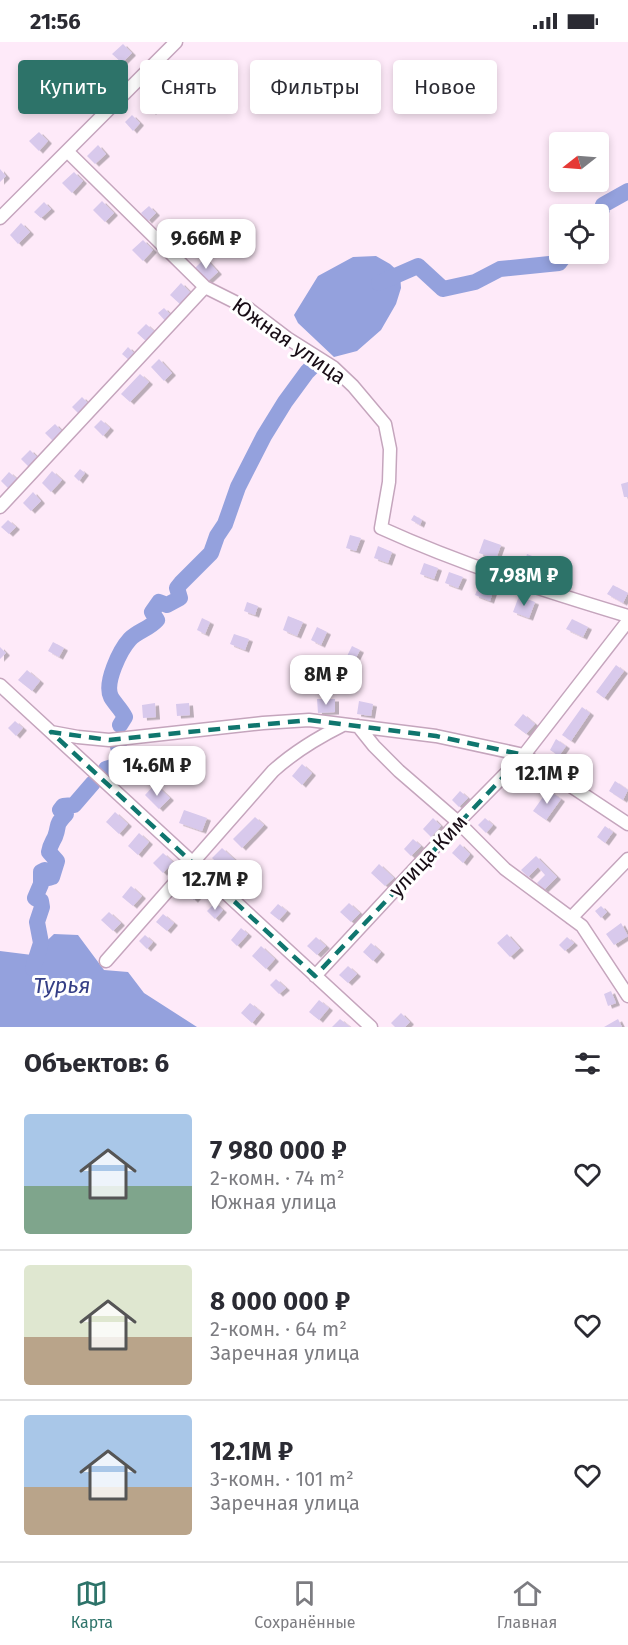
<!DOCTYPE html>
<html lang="ru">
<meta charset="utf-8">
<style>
body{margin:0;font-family:"Fira Sans",sans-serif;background:#f2f2f3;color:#2b2b33;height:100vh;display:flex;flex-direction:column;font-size:22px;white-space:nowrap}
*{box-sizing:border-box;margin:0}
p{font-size:20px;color:#7c7c81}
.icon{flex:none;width:33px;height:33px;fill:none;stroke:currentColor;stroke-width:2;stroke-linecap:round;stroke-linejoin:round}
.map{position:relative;height:985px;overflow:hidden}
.panel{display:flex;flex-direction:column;background:#fff;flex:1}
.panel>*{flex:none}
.hud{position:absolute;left:18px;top:18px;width:592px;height:54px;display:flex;gap:12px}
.needle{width:39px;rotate:253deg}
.controls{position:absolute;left:549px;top:90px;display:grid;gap:12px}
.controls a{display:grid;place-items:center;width:60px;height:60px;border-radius:6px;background:#fff;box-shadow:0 3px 9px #0003;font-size:30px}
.price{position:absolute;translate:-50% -51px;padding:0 14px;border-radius:12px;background:#fff;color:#222;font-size:20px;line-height:39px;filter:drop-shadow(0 2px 3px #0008)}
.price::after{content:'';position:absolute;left:50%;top:36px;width:18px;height:14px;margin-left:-9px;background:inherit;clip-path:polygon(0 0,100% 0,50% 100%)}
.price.on{background:#2d7369;color:#fff}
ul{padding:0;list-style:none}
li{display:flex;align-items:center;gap:18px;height:150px;padding:0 24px}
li+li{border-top:2px solid #e1e1e2}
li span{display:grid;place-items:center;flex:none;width:168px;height:120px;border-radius:6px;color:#555}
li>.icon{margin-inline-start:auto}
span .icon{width:72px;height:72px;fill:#fffc;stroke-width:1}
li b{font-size:26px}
h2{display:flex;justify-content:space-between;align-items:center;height:72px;padding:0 24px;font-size:26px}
.chip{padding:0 21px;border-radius:6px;background:#fff;box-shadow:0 3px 9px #0003;font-size:21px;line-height:54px}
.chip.on{background:#2d7369;color:#fff}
.status{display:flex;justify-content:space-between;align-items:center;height:42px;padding:0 30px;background:#fff;direction:ltr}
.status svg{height:16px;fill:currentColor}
.tab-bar{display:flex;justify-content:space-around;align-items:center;height:84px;border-top:2px solid #e1e1e2;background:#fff;font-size:16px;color:#7c7c81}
.tab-bar a{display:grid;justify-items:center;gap:3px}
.tab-bar .on{color:#2d7369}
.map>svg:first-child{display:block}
.water{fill:#94a1dd}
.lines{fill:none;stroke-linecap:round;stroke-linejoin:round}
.river{stroke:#94a1dd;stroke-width:16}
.building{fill:#d8c9ec;filter:url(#shadow)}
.minor-casing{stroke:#c5a5bd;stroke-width:15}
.minor{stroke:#fff;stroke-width:12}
.marked{fill:none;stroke:#0f766e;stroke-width:4.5;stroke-dasharray:12 8;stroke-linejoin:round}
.labels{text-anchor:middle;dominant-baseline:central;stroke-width:6;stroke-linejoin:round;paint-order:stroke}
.street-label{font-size:21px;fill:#180d16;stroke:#fff}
.water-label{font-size:22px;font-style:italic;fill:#353f86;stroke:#fff}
</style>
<div class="status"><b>21:56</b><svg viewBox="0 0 49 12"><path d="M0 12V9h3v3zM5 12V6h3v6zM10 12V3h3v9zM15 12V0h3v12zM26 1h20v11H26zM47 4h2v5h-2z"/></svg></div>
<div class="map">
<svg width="628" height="985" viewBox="0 0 628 985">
<defs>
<filter id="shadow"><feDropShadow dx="4" dy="2.5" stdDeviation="0" flood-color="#0004"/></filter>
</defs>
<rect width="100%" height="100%" fill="#feeaf9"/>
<path class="water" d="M376,214L390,222L400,231L401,246L396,262L381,288L357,309L334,315L298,281L294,273L318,234L353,215Z
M54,892L78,893L104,928L128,930L144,951L197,985H0V909L32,913Z"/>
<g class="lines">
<path class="river" d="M598,181L603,163L628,149
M379,241L418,224L443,247L475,240L500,227L559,221L566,212
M120,683L125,675C121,667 115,662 111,655C104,641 120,608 130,597C138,589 149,587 157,578L152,570L159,560L167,563L180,556L177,546L181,541L211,511L217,494L225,482L238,445L264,394L285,360L307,330L316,321
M106,727L119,723L122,711L118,705
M33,926L41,901L37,880L42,865L41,859L35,856L41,842V830L45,828L49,836L52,835L57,819L49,810C50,803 52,801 55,795C60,782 54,785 66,772L60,768L63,764L74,763L93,741"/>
</g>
<path class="building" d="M123,2L132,11L122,21L112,12Z
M188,19L195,26L185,36L178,28Z
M89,21L105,37L98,45L82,28Z
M84,43L93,52L82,62L74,53Z
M165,43L174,52L167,58L159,49Z
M150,56L158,64L152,70L143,62Z
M132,73L140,81L133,89L125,80Z
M39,90L48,99L39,109L29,99Z
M98,103L106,112L95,122L87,114Z
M0,127L6,134L0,140Z
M74,130L83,139L72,151L62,141Z
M102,159L114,171L105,180L93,168Z
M44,160L51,167L41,176L34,170Z
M149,164L156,171L148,179L141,171Z
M21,181L30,190L18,202L10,193Z
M143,198L153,208L143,219L132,208Z
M205,216L218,230L208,239L195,226Z
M181,241L192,252L181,263L170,253Z
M164,266L174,276L168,282L158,271Z
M146,282L155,290L147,300L137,291Z
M128,305L136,313L130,319L122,312Z
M159,317L172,331L164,339L151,325Z
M140,332L149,340L130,360L121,352Z
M82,355L91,364L81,374L72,365Z
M101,378L110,386L103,394L94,385Z
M55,382L64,391L55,401L45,391Z
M30,408L39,417L30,426L21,417Z
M80,427L85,431L79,439L74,434Z
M52,429L62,438L51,450L42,441Z
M9,430L18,438L10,448L1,439Z
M628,440V455H624L621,442Z
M33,450L41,459L31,469L23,461Z
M414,473L422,478L420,483L411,478Z
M8,478L16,485L9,492L1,485Z
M350,493L361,496L356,509L346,506Z
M484,497L501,503L496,517L479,511Z
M378,504L392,510L388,521L374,516Z
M527,512L545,519L541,532L523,526Z
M424,521L438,526L434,537L420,532Z
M449,530L463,535L458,546L445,541Z
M480,541L494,547L490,559L475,553Z
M613,543L628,551L623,561L607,552Z
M519,554L535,560L529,576L513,570Z
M247,560L258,564L255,573L244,569Z
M288,574L303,580L297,594L283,588Z
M202,576L210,580L205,592L197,588Z
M572,577L588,585L583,595L566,587Z
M317,585L327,590L321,603L311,598Z
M234,592L249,597L245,608L230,602Z
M53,600L64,606L59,615L48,609Z
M352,604L360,608L355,618L347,614Z
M0,605L6,611L0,617Z
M616,623L624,629L604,656L596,650Z
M27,628L40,639L32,649L18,638Z
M317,657H335V670L318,671Z
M359,659L373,662L371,674L357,672Z
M155,661L156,675L143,676L142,663Z
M189,661L190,673L177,674L176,662Z
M582,665L590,671L571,699L562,693Z
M523,672L535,682L526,692L514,683Z
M15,679L23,686L16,694L8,686Z
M556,697L566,704L559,714L550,708Z
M302,722L312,731L302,743L292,734Z
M523,729L530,734L522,744L515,739Z
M615,739L628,748L623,758L609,749Z
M155,742L170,756L159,767L145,753Z
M548,748L561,757L546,778L533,769Z
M460,749L468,756L459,765L452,758Z
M184,768L207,776L202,789L179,781Z
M115,770L128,782L119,792L106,780Z
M255,775L264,783L242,806L233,797Z
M433,776L441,784L431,795L423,787Z
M485,776L493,783L486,791L478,783Z
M605,784L613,790L605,801L597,795Z
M139,791L149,800L138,813L128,804Z
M413,797L421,804L411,814L404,807Z
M460,802L470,812L463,821L452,811Z
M222,806L246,828L236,839L212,816Z
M163,811L173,820L163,831L153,821Z
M536,814L557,835L544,848L537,841L545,833L538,825L528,835L521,828Z
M379,822L394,836L385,844L371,831Z
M193,839L203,848L194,858L184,849Z
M131,844L142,854L133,864L122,855Z
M215,861L223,868L215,877L207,869Z
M349,861L360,871L351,880L340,870Z
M278,862L287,869L279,878L270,871Z
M601,864L607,870L601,876L595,869Z
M109,870L121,881L113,889L101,878Z
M163,872L174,881L167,889L156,880Z
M621,881L628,894L614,903L606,892Z
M241,886L248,892L237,904L231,898Z
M507,892L520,906L510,915L497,901Z
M145,893L153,900L147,907L139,899Z
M316,895L326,904L317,913L307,904Z
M567,895L574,901L565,909L559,903Z
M371,901L381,910L373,919L363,910Z
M261,904L275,917L266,927L252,914Z
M348,924L357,932L348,941L339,933Z
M276,937L286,946L279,952L270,943Z
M611,949L616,961L608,964L604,952Z
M319,958L329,966L319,978L309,970Z
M250,961L261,970L252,981L241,971Z
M401,971L410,980L405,985H395L391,981Z
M340,977L350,985H332Z
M618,977L622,985H604Z"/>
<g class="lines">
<g class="minor-casing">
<path id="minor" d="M0,176L176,0
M205,245L249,267L287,296L333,325L353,344L385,382L390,407L389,440L381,486C460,522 545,549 628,574
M0,465L205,245L68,110
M0,643L371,985
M358,684L374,704L399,729L458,780L505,827L582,884L628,954
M51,690L78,695L109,698L263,681L309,678L436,694L524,713L628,782
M571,876L628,817
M106,919L273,729C295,709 317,696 343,683
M315,934L458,780L524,713L628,579"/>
</g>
<use href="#minor" class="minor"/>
</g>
<path class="marked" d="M309,678L436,694L524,713L315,934L51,690L109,698Z"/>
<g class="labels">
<g class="street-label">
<text transform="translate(289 299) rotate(35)">Южная улица</text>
<text transform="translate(428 814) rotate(-47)">улица Ким</text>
</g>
<g class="water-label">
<text x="62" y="943">Турья</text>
</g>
</g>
</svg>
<div class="controls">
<a><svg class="needle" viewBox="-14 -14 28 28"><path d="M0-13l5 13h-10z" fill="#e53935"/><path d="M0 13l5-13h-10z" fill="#7c7c81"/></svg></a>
<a><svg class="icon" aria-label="locate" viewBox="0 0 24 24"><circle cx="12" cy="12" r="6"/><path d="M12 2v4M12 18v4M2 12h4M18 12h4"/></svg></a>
</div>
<b class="price" style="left:206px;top:228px">9.66M ₽</b>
<b class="price on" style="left:524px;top:565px">7.98M ₽</b>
<b class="price" style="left:326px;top:664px">8M ₽</b>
<b class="price" style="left:157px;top:755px">14.6M ₽</b>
<b class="price" style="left:547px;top:763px">12.1M ₽</b>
<b class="price" style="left:215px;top:869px">12.7M ₽</b>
<div class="hud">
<a class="chip on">Купить</a>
<a class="chip">Снять</a>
<a class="chip">Фильтры</a>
<a class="chip">Новое</a>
</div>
</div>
<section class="panel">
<h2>Объектов: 6<svg class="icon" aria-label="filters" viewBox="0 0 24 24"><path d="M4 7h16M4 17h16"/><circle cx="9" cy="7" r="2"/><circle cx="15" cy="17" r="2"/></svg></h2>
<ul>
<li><span style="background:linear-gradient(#a9c7e8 60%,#7fa58c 0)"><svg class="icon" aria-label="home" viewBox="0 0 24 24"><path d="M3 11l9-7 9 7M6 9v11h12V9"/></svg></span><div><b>7 980 000 ₽</b><p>2-комн. · 74 m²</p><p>Южная улица</p></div><svg class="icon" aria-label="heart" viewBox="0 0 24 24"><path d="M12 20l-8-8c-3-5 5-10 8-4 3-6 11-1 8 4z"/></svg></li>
<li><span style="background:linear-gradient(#dfe7d0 60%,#b9a48a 0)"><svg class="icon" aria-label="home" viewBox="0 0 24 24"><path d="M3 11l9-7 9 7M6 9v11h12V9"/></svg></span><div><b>8 000 000 ₽</b><p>2-комн. · 64 m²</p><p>Заречная улица</p></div><svg class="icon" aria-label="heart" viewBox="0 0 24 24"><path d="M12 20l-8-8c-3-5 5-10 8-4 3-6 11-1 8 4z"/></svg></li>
<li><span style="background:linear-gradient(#a9c7e8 60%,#b9a48a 0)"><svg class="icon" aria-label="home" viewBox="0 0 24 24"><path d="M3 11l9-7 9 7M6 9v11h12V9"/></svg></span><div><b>12.1M ₽</b><p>3-комн. · 101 m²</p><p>Заречная улица</p></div><svg class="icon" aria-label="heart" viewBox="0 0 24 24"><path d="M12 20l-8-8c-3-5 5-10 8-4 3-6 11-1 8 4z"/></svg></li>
</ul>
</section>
<nav class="tab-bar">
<a class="on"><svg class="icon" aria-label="map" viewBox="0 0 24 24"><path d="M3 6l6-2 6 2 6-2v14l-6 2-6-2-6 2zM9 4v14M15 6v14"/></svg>Карта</a>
<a><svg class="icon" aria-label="saved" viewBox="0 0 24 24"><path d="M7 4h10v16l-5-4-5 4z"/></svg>Сохранённые</a>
<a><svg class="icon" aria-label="home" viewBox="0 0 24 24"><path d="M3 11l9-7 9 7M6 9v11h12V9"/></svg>Главная</a>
</nav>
